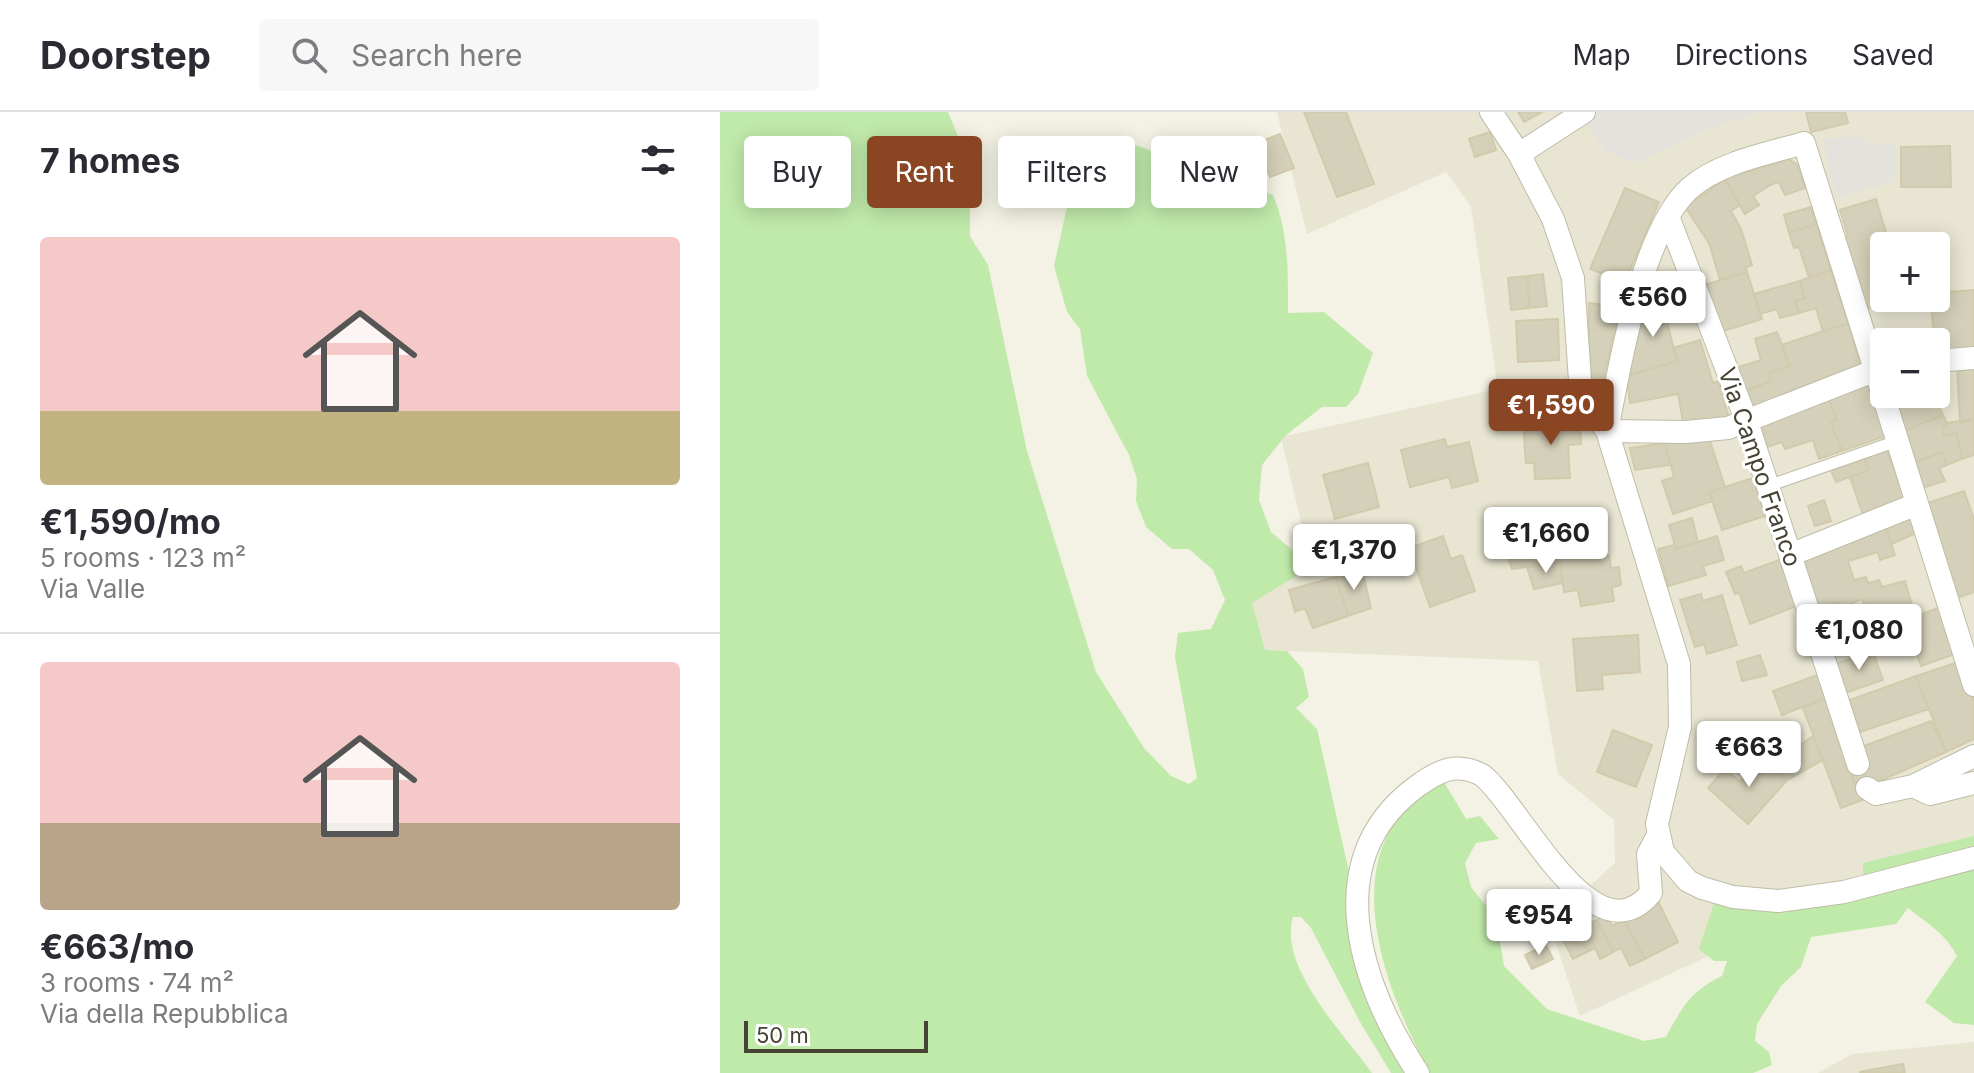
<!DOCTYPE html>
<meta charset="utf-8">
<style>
body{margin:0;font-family:Inter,sans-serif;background:#f7f7f7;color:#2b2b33;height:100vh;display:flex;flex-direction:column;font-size:30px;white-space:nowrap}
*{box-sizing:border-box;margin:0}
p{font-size:26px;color:#7c7c81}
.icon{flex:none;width:44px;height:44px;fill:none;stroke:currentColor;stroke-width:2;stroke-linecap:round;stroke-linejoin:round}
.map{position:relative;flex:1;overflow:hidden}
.details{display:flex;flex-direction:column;background:#fff;width:720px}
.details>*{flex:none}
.hud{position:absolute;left:24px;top:24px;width:760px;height:72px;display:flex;gap:16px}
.tools{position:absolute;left:1150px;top:120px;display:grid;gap:16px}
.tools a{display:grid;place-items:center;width:80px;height:80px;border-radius:8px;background:#fff;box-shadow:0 4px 20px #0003;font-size:40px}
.scale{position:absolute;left:24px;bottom:20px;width:184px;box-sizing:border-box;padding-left:8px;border:4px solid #464334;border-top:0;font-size:22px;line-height:28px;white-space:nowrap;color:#464334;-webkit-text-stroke:6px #fff;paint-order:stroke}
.price{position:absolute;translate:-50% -68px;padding:0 18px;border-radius:8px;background:#fff;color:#222;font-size:26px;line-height:52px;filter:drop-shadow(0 2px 4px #0008)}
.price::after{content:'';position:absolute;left:50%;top:48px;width:24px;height:18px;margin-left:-12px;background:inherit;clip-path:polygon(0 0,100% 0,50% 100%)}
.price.selected{background:#8a4623;color:#fff}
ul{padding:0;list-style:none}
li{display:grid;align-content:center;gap:16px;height:424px;padding:0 40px}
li+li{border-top:2px solid #e1e1e2}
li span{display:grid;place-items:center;height:248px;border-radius:8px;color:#555}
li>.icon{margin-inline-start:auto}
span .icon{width:144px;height:144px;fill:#fffc;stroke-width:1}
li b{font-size:34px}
h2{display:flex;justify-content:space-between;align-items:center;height:96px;padding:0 40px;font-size:34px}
.chip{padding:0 28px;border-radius:8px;background:#fff;box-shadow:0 4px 20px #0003;font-size:28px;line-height:72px}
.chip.selected{background:#8a4623;color:#fff}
header{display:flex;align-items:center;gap:48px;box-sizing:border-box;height:112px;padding:0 40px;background:#fff;border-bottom:2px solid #e1e1e2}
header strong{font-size:38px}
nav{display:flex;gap:44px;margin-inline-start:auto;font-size:28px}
.search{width:560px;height:72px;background:#f7f7f7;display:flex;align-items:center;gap:20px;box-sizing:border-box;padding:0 28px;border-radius:8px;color:#7c7c81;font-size:30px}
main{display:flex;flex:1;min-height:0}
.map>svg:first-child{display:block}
.residential{fill:#e8e5d2;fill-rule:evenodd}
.green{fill:#c0eaaa}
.parking{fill:#e4e2dd}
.building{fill:#d5d0b9;stroke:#d1caac;stroke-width:2}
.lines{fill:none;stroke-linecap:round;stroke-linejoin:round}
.lane-casing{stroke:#bfbca6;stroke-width:13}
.street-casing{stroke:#bfbca6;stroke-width:24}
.lane{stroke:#fff;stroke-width:11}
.street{stroke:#fff;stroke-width:22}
.labels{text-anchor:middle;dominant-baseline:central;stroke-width:6;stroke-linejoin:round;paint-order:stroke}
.street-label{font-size:24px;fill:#464334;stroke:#fff}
</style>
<header>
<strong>Doorstep</strong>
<div class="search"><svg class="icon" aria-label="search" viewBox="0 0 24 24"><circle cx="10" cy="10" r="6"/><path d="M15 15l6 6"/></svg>Search here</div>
<nav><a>Map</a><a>Directions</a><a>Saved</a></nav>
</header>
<main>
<section class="details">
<h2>7 homes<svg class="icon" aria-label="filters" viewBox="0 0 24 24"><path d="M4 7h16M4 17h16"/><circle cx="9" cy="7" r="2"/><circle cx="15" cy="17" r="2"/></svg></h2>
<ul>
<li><span style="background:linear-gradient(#f6c9c9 70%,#c2b280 0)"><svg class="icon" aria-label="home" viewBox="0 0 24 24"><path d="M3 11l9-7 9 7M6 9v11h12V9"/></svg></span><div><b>€1,590/mo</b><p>5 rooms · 123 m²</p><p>Via Valle</p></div></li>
<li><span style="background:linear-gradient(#f6c9c9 65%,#b9a48a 0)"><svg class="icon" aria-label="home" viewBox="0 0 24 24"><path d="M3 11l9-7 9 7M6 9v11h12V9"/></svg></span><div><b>€663/mo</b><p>3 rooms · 74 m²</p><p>Via della Repubblica</p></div></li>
</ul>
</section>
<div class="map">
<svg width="1254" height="961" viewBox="0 0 1254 961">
<rect width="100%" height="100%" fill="#f3f2e4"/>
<path class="residential" d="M557,0H1254V742L1087,798L860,904L829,811L895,751L894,708L838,662L818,549L545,538L529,484L590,449L561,325L778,277L751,95L726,60L587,122ZM1164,134H1216V186H1164ZM1164,230H1216V282H1164Z
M1254,930V961H1098L1132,942Z"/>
<path class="green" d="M0,0H228L240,29L250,87V124L268,153L307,339L376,560L424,636L451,664L469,672L477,666L455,545L458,521L491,517L505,488L493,458L469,437H452L426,415L416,389L417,367L409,343L367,264L360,217L347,200L334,154L347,95L338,68L346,48L366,27H399L553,83C569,121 568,161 568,201L604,200L653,241L638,282L626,295H602L565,324L542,353L539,388L551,420L583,447L576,464L532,491L545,538L567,539L583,557L589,585L576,596L597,617L629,760L628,802L685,961H671L640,910L591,816L581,805H573C558,855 624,922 652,961H0Z
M724,670L746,707L760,704L779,727L756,731L745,751L751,775L776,806L784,854L827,897L924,929L946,925C962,895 971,879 1002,864L1007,849H994L979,837L994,791L1053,798L1144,784L1143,751L1254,724V913L1234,911L1205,890L1237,844C1225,821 1208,812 1188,796L1176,812L1091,825L1081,855L1061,874L1037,912L1035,929L1049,940L1052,953L1033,961H710C663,875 606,727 724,670Z"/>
<path class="parking" d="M884,0H1038L979,21L914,51L884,38L867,11Z
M1143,24L1142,30L1175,33L1174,69L1116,86L1103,27Z"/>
<path class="building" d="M584,0H626L654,72L617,85Z
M798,0H822L804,10Z
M1086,0H1125L1128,11L1091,20Z
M770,20L776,38L755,45L749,27Z
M560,22L574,56L550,65L536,31Z
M1230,34L1231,75H1181V35Z
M1068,47L1077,52L1085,76L1065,83L1059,70L1050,73L1033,84L1039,93L1025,102L1005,67Z
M1005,67L1020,93L1011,99L1021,117L1032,153L1026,155L1027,160L1000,168L989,131L965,95Z
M905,76L939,90L905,170L870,157Z
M1156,87L1170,134H1164V186H1182L1142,198L1121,126L1128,124L1120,98Z
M1091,95L1096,112L1069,121L1064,103Z
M1096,112L1111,158L1089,166L1079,135L1074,136L1069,121Z
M1111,158L1128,211L1103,220L1096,196L1079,201L1075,189L1085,186L1080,169Z
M1027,160L1042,207L1000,220L985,173Z
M823,162L827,194L809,196L808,164Z
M808,164L809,196L791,198L788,166Z
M1080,169L1085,186L1075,189L1079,201L1060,206L1057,197L1040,202L1034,182Z
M1254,178V236L1216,240L1210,186H1216V181Z
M928,182L940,183L957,249L907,264Z
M869,191L900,195L881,277L869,275Z
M838,207L839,248L798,250L796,209Z
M1128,211L1141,253L1025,299L1020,281L1051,269L1048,261L1070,254L1061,233Z
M1057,220L1070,254L1048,261L1051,269L1020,281L1013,257L1041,248L1035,227Z
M980,228L993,271L998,269L1009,306L964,315L958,282L910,291L907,264L957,249L953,236Z
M1254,253V307L1240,311L1237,254Z
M1146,267L1166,324L1122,339L1111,310L1117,308L1107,283Z
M1173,282H1213L1223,303L1181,320Z
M1107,283L1117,308L1111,310L1122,339L1099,347L1093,328L1065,337L1062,330L1038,338L1030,313Z
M1223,303L1227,311L1222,316L1224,324L1237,321L1242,347L1227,353L1222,340L1191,352L1181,320Z
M1254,307V343L1242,347L1237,321L1224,324L1222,316L1227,311Z
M860,308L861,332L848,333L850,366L815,367L814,351H806L803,311Z
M725,327L727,335L749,330L758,369L732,376L729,365L690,375L681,338Z
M967,328L990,329L1005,375L989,380L993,389L953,402L942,369L954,365L945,331Z
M945,331L950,353L915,358L910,336Z
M1167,338L1185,388L1143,403L1130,365L1149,358L1144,346Z
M1222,340L1227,353L1219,356L1225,369L1199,377L1191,352Z
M1144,346L1149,358L1116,370L1111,358Z
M648,351L659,395L615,407L603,363Z
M1033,366L1045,404L1002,418L989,380Z
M1244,379L1254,407V480L1235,487L1205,392Z
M1104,388L1111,409L1095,414L1088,394Z
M1189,402L1196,421L1172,432L1164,412Z
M972,406L978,430L956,437L949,413Z
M846,410L848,424L869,421L872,445L889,443L891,456L899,455L901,473L892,475L894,489L861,494L858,478L844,480L840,450L819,453L814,415Z
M1164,412L1175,443L1160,448L1158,440L1128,449L1134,468L1146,465L1148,471L1159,468L1162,475L1185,469L1194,500L1187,503L1194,519L1185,523L1180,511L1156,521L1142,487L1120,496L1117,490L1097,498L1079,447Z
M723,424L731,447L742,443L755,479L710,495L689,436Z
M997,424L1004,448L983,454L986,463L948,474L938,437L955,433L956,437Z
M816,430L819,453L792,457L784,434Z
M1059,448L1077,494L1030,512L1019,480L1015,482L1006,460L1021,454L1024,461Z
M840,450L843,471L814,477L807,455Z
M642,458L651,496L628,504L616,465Z
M616,465L628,504L593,516L585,496L575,500L569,478Z
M981,482L983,489L1002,483L1017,533L987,542L984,532L975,535L960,488Z
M1221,495L1238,541L1201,554L1190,526L1199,523L1193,505Z
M918,523L920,560L882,563L883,577L857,579L853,527Z
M1153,540L1163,568L1125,581L1115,552Z
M1040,543L1047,563L1022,569L1017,550Z
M1241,549L1254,589V627L1226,640L1196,564Z
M1100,562L1106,586L1062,603L1053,579Z
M1196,564L1209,597L1137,621L1127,589Z
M1106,586L1137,679L1145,687L1121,696L1083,596Z
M1211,609L1226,640L1137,679L1129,656L1141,635Z
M893,618L932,633L916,675L877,660Z
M1093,624L1103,648L1067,668L1051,653Z
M1042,645L1067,668L1028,712L988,676L1005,657L1020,670Z
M939,791L958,830L925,847L904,808Z
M886,803L892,814L904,808L925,847L910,854L901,836L893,840L877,808Z
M866,807L869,812L877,808L893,840L880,847L875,836L853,847L839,820Z
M826,833L833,847L812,857L805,843Z
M1183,952L1185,961L1139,960Z"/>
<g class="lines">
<g class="lane-casing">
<path id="lane" d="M1048,374L1177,329"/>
</g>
<g class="street-casing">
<path id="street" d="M771,0L799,42L833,107L853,166L861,283L887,319L959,552L960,615L937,712L943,740L968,769L982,776L1013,785L1058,789L1124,780L1254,746
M799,42L864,0
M949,107L1027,310L1138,652
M1216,249L1254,246
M887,319C899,256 922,119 970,76C1000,50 1047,42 1084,31L1254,573
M887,319L966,320L1008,316L1164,255
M1070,443L1197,392
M1193,674L1254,644
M1147,676L1156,682L1193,674L1210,682L1254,671
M698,961C642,875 596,749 696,675C719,658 736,650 762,663C800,692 873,851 931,781L928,742L938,723"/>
</g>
<use href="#lane" class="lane"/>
<use href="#street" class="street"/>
</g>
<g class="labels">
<g class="street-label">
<text transform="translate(1040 355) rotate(71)">Via Campo Franco</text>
</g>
</g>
</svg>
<div class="tools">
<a>+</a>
<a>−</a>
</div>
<div class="scale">50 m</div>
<b class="price" style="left:933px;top:227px">€560</b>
<b class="price selected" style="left:831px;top:335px">€1,590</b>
<b class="price" style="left:826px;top:463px">€1,660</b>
<b class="price" style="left:634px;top:480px">€1,370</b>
<b class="price" style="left:1139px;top:560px">€1,080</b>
<b class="price" style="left:1029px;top:677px">€663</b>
<b class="price" style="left:819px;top:845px">€954</b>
<div class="hud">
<a class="chip">Buy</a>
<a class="chip selected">Rent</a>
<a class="chip">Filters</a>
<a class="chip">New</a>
</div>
</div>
</main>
